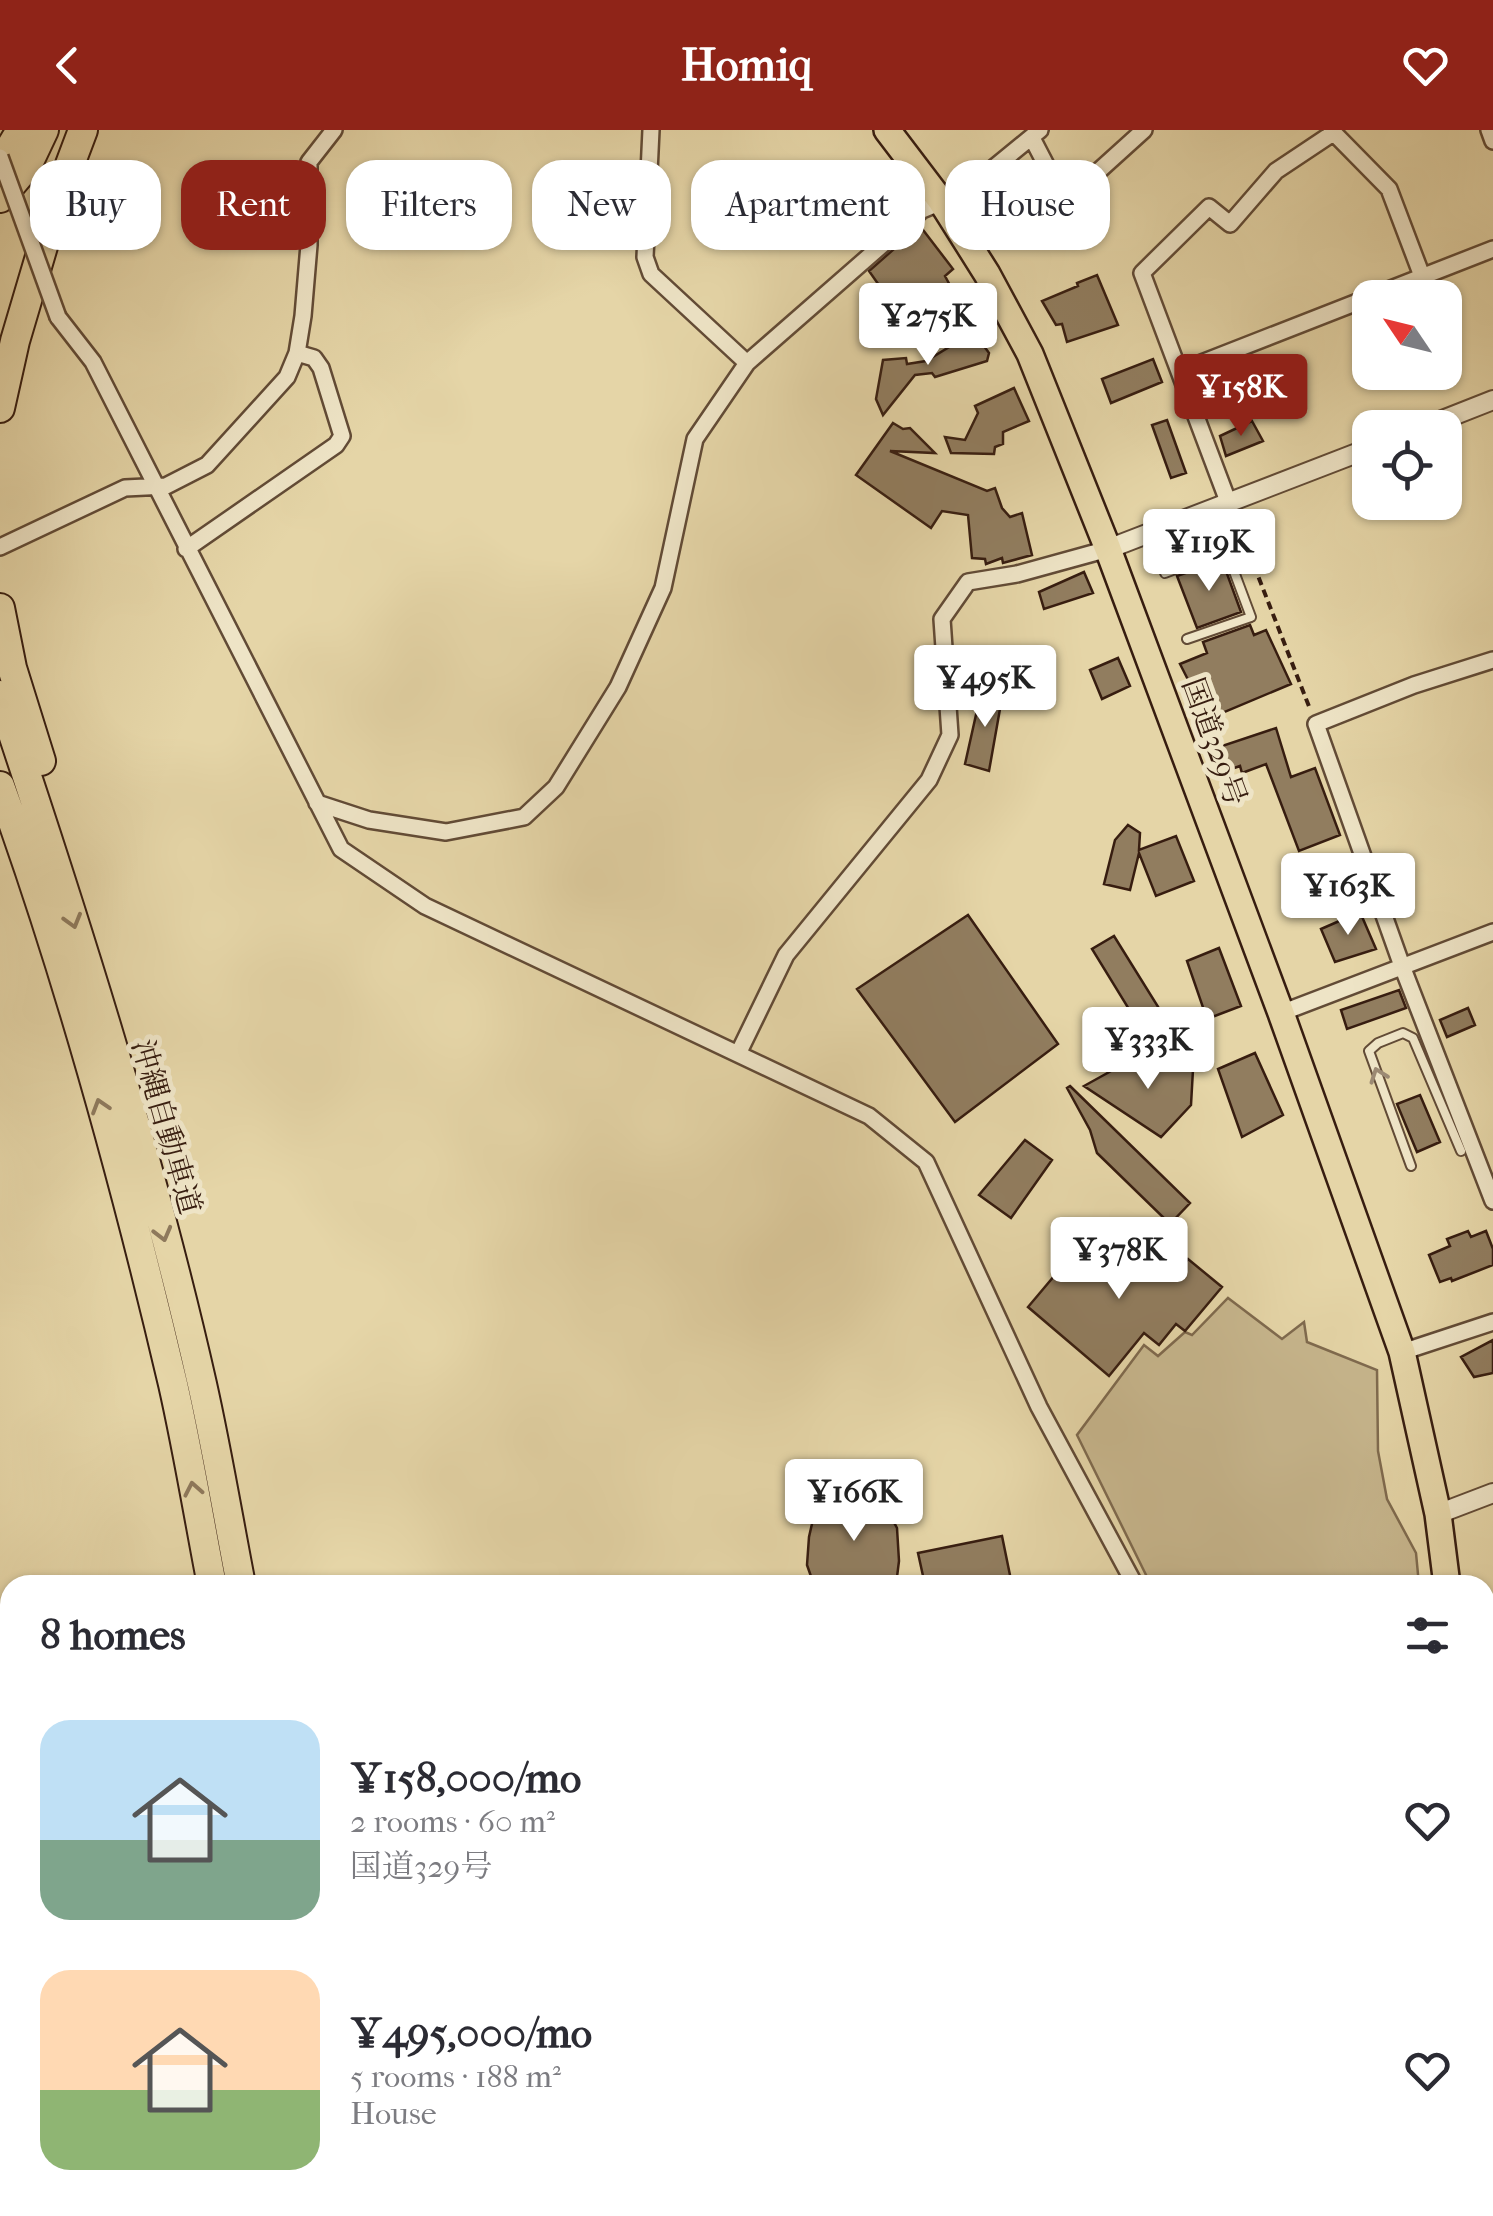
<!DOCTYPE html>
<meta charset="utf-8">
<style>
body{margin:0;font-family:"IM FELL French Canon","Noto Serif JP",serif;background:#f7f7f7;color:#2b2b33;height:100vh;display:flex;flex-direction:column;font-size:38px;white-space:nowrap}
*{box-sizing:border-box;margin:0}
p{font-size:32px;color:#7c7c81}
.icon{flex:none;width:55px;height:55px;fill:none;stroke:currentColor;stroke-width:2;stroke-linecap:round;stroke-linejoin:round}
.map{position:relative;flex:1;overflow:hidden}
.drawer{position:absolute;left:0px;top:1445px;width:1495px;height:642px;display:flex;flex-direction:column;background:#fff;border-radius:30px 30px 0 0;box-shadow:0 2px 8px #0004}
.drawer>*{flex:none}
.hud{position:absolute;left:30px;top:30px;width:1435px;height:90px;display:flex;gap:20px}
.needle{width:65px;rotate:305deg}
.tools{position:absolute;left:1352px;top:150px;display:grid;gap:20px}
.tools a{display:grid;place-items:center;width:110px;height:110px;border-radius:20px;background:#fff;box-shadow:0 2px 8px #0004;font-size:50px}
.price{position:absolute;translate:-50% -85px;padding:0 22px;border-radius:10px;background:#fff;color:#222;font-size:32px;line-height:65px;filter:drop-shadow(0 2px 5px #0008)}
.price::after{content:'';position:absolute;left:50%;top:60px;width:30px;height:22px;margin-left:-15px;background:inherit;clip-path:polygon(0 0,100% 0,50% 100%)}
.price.selected{background:#8f2418;color:#fff}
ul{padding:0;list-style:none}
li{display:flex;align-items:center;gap:30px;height:250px;padding:0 40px}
li span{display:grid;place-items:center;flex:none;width:280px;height:200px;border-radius:30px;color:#555}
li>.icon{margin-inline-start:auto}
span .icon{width:120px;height:120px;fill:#fffc;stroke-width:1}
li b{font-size:42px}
h2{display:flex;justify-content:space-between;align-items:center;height:120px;padding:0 40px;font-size:42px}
.pill{padding:0 35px;border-radius:30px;background:#fff;box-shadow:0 2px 8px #0004;font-size:35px;line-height:90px}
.pill.selected{background:#8f2418;color:#fff}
header{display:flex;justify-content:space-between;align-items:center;height:130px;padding:0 40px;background:#8f2418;color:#fff;font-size:45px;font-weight:700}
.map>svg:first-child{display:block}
.green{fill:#c7b68d;stroke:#7f6a4e;stroke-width:2.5}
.building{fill:#917d5f;stroke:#371d10;stroke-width:2.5}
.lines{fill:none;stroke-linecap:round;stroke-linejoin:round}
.service-casing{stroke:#624b36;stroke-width:12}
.minor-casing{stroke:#624b36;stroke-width:20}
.tertiary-casing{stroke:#624b36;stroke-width:22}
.secondary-casing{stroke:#371d10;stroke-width:25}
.trunk-casing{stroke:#371d10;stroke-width:30}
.motorway-casing{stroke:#371d10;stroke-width:32}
.path{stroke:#371d10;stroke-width:4;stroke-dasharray:8 5;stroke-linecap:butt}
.service{stroke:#eee4c6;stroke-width:8}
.minor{stroke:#eee4c6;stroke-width:15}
.tertiary{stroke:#eee4c6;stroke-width:18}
.secondary{stroke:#eee4c6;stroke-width:20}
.trunk{stroke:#e5d5a7;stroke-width:25}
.motorway{stroke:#e5d5a7;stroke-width:28}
.minor-bridge-casing{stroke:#624b36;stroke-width:20;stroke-linecap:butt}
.minor-bridge{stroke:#eee4c6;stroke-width:15}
.oneway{stroke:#8e795c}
.oneway2{stroke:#9c8a74}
.labels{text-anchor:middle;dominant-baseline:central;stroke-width:10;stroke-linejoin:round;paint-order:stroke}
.street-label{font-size:30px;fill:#371d10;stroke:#eee4c6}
</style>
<header><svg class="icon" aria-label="back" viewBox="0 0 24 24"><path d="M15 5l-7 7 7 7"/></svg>Homiq<svg class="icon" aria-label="heart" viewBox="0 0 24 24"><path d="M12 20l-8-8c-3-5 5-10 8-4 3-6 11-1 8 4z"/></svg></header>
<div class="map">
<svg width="1493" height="2086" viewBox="0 0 1493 2086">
<rect width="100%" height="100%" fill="#e5d5a7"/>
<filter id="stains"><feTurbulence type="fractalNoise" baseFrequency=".002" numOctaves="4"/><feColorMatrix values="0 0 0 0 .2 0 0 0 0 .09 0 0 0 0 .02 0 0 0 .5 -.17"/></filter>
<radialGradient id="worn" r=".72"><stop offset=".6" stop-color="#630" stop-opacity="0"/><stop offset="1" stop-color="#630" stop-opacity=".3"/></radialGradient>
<path class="green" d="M1228,1168L1282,1209L1304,1192L1307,1212L1377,1240L1378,1321L1387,1369L1416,1423L1419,1455H1151L1077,1305L1144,1215L1158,1226L1185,1202L1192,1205Z"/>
<path class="building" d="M920,96L953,139L945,146L952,159L899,190L891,187L883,172L888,168L869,141Z
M1097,145L1118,195L1067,212L1062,194L1056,195L1042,171L1078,156L1077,153Z
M974,202L989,223L987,231L935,247L932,243L915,245L883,285L876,269L883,230L906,228L907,234L926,231Z
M1153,229L1162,252L1111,273L1102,249Z
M1014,258L1029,291L1003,302V314L995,317L994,324L951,323L945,307L965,310L978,283L975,276Z
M1167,290L1186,343L1171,348L1152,295Z
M1252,291L1263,311L1226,326L1220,306Z
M893,293L903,299L910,298L935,323L890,321L987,361L995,358L1002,378L1010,387L1022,383L1032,425L1003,433L1002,428L986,434L985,429L972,428L968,385L942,381L931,398L856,345Z
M1222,430L1241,482L1197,498L1177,446Z
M1084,442L1093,463L1044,479L1039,462Z
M1250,495L1254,505L1266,500L1291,554L1208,589L1180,534L1207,523L1203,512Z
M1118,528L1130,556L1102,569L1090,540Z
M982,558L1003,562L989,641L965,634Z
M1276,598L1291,647L1315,638L1340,705L1299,721L1266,634L1242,643L1240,636L1226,641L1219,617Z
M1128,695L1140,703L1139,720L1176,706L1194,751L1156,766L1139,723L1130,760L1104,754L1115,710Z
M1360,782L1376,819L1335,832L1321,799Z
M968,785L1058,914L955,992L857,859Z
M1114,806L1165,888L1143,902L1092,819Z
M1219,818L1241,876L1207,889L1187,831Z
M1399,860L1406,878L1347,899L1341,880Z
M1468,878L1475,895L1447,907L1440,890Z
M1194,922L1191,975L1161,1007L1084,956L1140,925L1155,938L1163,933L1184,936Z
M1255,923L1283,985L1242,1007L1218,939Z
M1070,956L1190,1073L1170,1094L1097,1023L1090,1000L1067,958Z
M1420,965L1440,1012L1417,1022L1397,974Z
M1025,1010L1052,1030L1011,1088L979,1065Z
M1468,1101L1471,1107L1486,1101L1493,1119V1135L1452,1151L1451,1148L1440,1152L1429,1125L1450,1116L1447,1109Z
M1101,1105L1152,1147L1160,1138L1173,1148L1188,1129L1222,1157L1185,1201L1176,1194L1159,1215L1144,1203L1109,1246L1028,1177L1087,1107L1094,1113Z
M1493,1210V1243L1474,1247L1461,1227Z
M890,1367L889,1383L897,1398L899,1431L896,1455H814L807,1435L809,1407L814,1385H826L827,1369Z
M1002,1406L1012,1455H925L918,1423Z"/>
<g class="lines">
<g class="service-casing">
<path id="service" d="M1165,443L1226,420L1251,487L1187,509
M1411,1036L1369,921L1378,913L1403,903L1413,908L1461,1021
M1469,2078L1471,2086
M1418,2086L1419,2078"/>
</g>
<g class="minor-casing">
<path id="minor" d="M651,0L645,127L651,144L747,233L922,80L963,63L1040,0
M1331,0L1389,59L1422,146
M1489,0L1493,11
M1032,8L1060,62L1071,66L1144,0
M58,187L93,232L341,719L425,776L869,986L926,1032L1039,1277L1135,1455
M1181,241L1493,119
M1229,374L1142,143L1209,77L1230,94L1276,41L1333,3
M0,417L125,358L166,356L207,335L287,247L297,223L303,186L309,115V32L334,0
M186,419L336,315L342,306L321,238L314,228L297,223
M1493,530L1414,555L1316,594L1402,836L1493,1071
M317,673L369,690L446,702L524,687L556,657L618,557L663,458L695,309L747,233
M1281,883L1493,802
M738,924L786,825L929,650L950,605L942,489L968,452L1017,444L1108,419
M1402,1222L1493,1192
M0,1511L10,1516
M534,2078V2086
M863,2078L869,2086
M144,2086L150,2078
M1251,2086L1253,2078"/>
</g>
<g class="tertiary-casing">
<path id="tertiary" d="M1422,298L1493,270
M1108,419L1370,318
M1438,1384L1493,1363"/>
</g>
<g class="secondary-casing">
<path id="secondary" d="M14,2086L15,2078"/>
</g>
<g class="trunk-casing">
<path id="trunk" d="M887,0L941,71L987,144L1030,224L1108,419L1281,883L1402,1222L1438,1384L1447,1455
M1485,1926L1493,2018"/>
</g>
<g class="motorway-casing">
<path id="motorway" d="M0,35L21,0
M0,68L27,36L44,0
M0,278L15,211L57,69L83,0
M0,478L12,538L41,631
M0,565C76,792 149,1021 202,1254C217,1321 228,1388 241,1455
M0,656C70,849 126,1054 173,1254C188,1320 199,1388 212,1455
M296,2078L297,2086
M325,2078L326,2086"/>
</g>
<path class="path" d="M1235,387L1310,579"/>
<use href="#service" class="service"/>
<use href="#minor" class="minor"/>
<use href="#tertiary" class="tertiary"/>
<use href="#secondary" class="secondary"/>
<use href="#trunk" class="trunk"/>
<use href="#motorway" class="motorway"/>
<g class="minor-bridge-casing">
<path id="minor-bridge" d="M0,27L58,187"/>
</g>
<use href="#minor-bridge" class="minor-bridge"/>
</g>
<defs><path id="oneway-chevron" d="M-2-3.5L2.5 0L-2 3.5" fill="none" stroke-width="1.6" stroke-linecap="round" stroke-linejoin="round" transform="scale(2.5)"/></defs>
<g class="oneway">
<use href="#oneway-chevron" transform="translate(73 791) rotate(74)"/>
<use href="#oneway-chevron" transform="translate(100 976) rotate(-107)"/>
<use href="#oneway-chevron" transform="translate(163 1104) rotate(75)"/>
<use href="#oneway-chevron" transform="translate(193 1359) rotate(-101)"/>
</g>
<use class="oneway2" href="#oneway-chevron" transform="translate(1378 945) rotate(-110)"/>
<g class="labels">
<g class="street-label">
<text transform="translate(1214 612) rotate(70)">国道329号</text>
<text transform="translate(166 997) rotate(74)">沖縄自動車道</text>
</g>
</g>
<rect width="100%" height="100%" filter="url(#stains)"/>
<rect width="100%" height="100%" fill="url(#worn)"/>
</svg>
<div class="tools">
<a><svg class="needle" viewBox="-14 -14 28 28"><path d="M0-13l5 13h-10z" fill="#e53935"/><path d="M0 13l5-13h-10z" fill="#7c7c81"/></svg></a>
<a><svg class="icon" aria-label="locate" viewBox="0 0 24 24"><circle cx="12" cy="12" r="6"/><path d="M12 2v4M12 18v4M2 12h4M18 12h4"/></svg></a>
</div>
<b class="price" style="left:928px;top:238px">¥275K</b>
<b class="price selected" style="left:1241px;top:309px">¥158K</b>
<b class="price" style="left:1209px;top:464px">¥119K</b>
<b class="price" style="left:985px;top:600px">¥495K</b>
<b class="price" style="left:1348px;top:808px">¥163K</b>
<b class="price" style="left:1148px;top:962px">¥333K</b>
<b class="price" style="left:1119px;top:1172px">¥378K</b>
<b class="price" style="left:854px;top:1414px">¥166K</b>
<div class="hud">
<a class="pill">Buy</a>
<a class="pill selected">Rent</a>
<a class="pill">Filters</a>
<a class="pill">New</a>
<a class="pill">Apartment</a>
<a class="pill">House</a>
</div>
<section class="drawer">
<h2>8 homes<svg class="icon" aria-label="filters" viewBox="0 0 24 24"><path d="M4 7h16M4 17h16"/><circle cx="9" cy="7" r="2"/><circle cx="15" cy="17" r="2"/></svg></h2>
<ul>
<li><span style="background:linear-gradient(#bfe0f5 60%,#7fa58c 0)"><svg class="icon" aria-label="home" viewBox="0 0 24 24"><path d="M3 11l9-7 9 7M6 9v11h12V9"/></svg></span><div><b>¥158,000/mo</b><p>2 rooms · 60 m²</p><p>国道329号</p></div><svg class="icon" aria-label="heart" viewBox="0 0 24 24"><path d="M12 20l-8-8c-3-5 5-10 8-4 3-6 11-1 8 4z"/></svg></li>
<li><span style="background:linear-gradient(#ffd9b3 60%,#8fb573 0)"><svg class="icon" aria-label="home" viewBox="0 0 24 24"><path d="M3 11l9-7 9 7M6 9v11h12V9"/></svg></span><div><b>¥495,000/mo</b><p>5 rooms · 188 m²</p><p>House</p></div><svg class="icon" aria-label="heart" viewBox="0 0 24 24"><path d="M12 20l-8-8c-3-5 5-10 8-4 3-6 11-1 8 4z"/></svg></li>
</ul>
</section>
</div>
